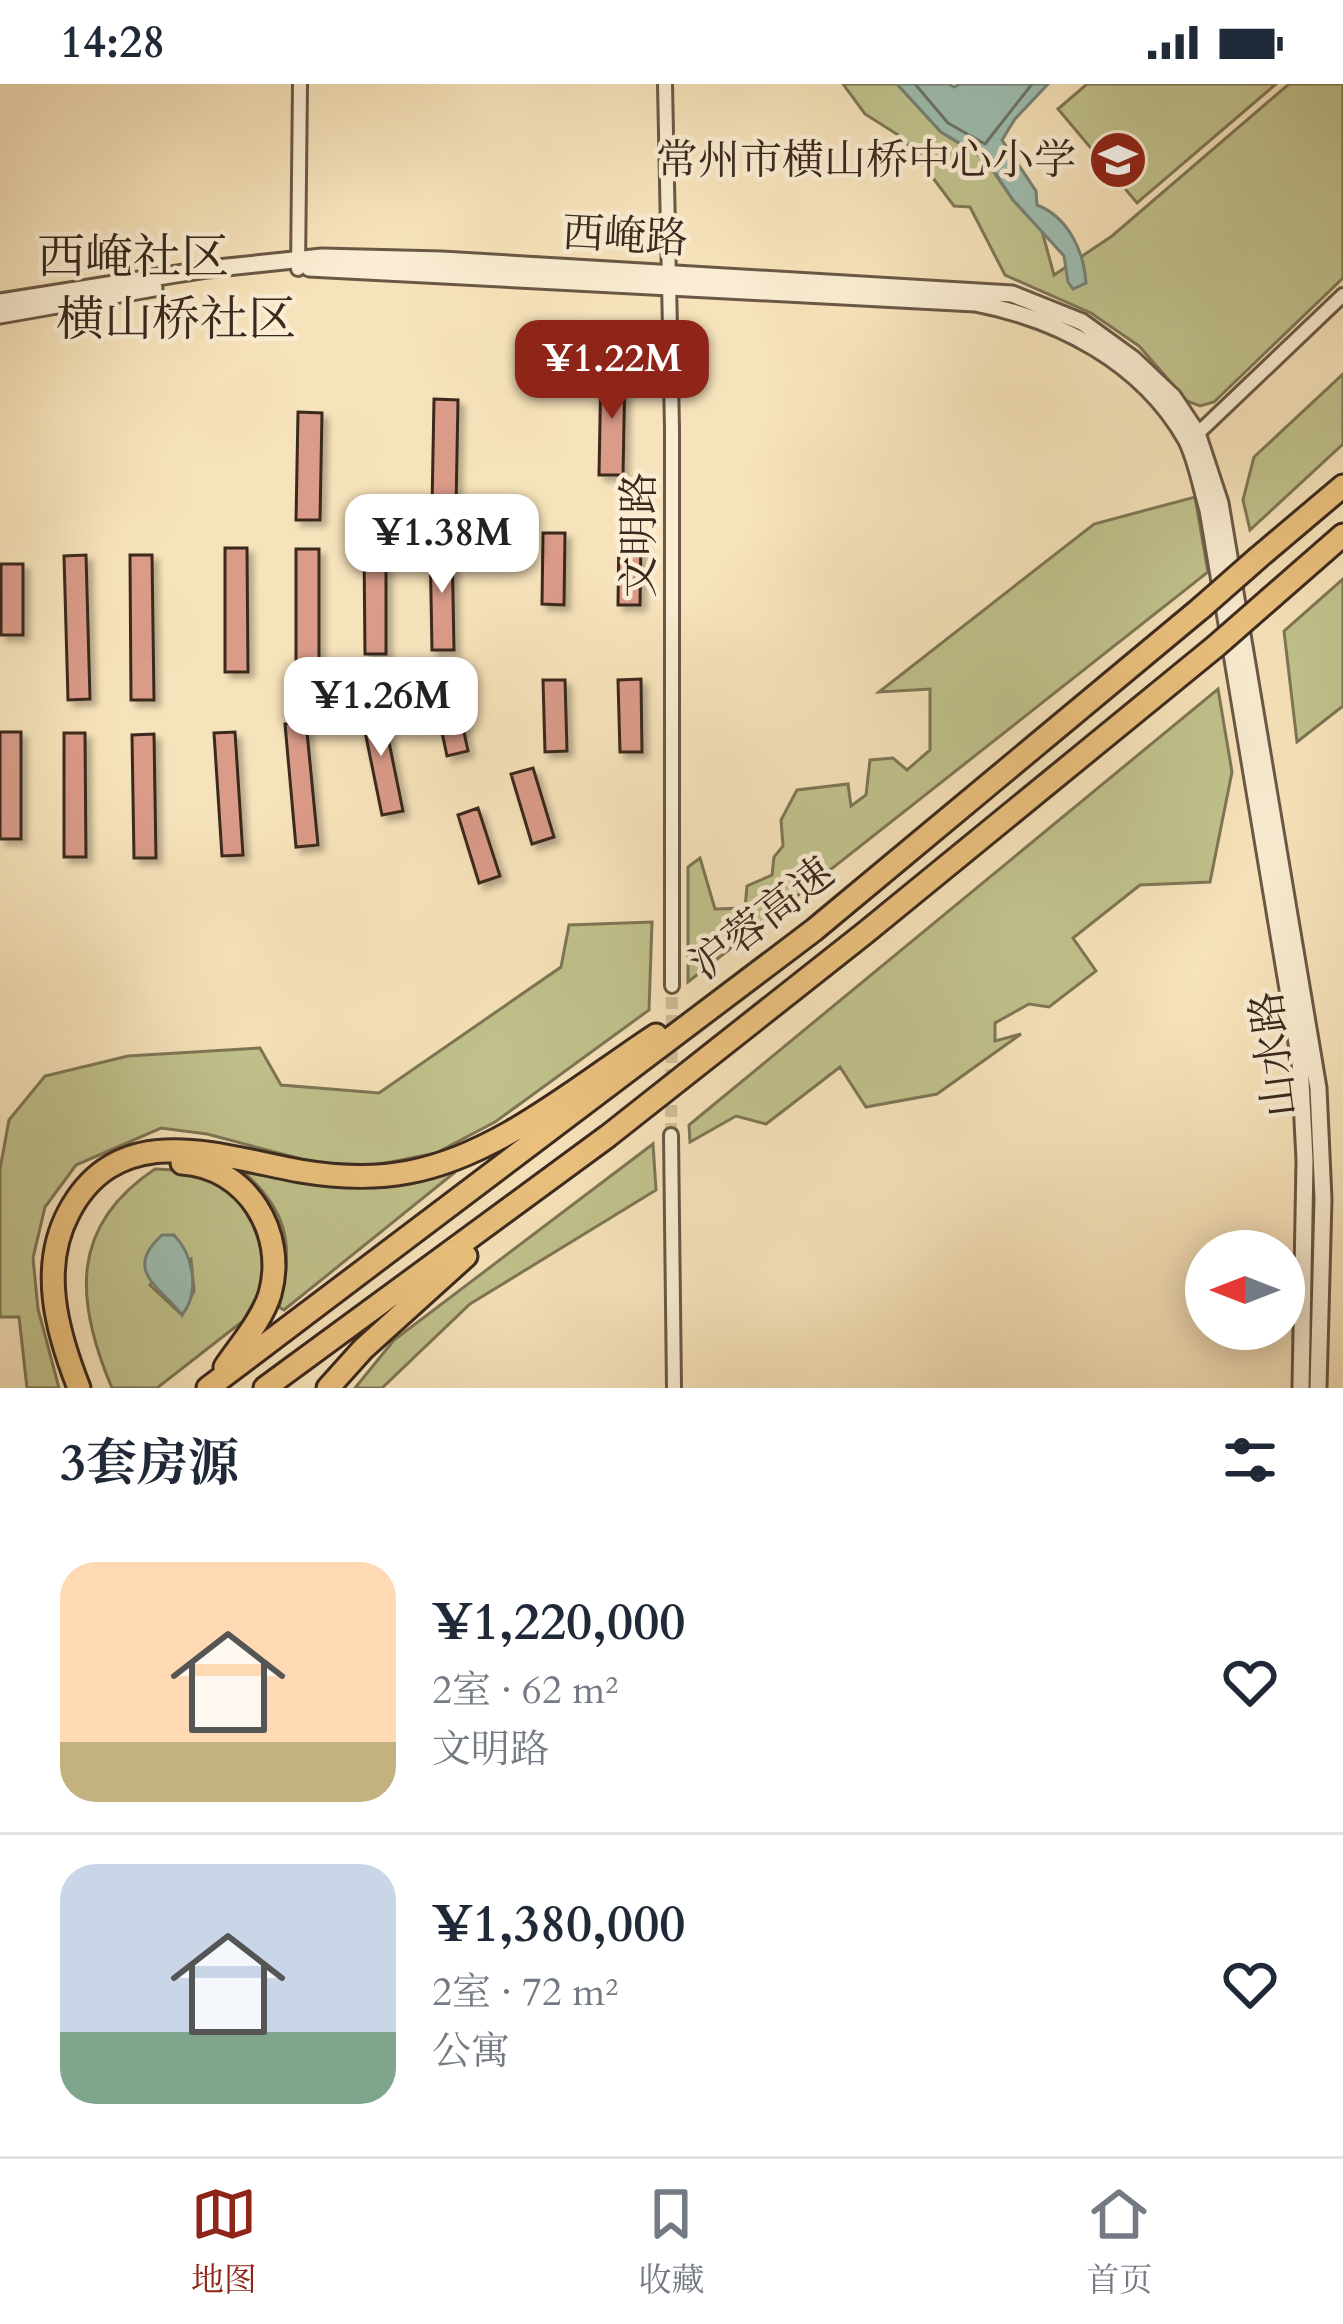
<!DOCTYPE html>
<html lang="zh">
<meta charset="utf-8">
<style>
body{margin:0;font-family:Cardo,"Noto Serif SC",serif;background:#f6f6f7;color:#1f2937;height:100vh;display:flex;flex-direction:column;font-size:45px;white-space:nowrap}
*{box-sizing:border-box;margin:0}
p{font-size:39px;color:#747a83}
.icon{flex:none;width:66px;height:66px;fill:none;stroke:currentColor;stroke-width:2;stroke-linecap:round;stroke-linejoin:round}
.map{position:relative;height:1304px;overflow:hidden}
.panel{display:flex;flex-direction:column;background:#fff;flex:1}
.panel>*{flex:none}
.needle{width:78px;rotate:270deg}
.fabs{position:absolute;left:1185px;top:1146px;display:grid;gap:24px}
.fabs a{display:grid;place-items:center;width:120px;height:120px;border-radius:50%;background:#fff;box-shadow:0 6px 30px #0003;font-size:60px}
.price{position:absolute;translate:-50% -102px;padding:0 27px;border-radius:24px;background:#fff;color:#222;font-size:39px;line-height:78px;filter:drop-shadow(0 3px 6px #0008)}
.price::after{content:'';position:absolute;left:50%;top:72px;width:36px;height:27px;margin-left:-18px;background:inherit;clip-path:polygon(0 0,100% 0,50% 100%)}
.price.on{background:#8f2418;color:#fff}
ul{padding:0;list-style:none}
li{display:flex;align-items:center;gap:36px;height:300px;padding:0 60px}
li+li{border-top:3px solid #e0e1e3}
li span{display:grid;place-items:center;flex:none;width:336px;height:240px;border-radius:36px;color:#555}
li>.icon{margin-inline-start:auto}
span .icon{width:144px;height:144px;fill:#fffc;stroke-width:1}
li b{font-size:51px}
h2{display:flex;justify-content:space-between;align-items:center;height:144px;padding:0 60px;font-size:51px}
.status{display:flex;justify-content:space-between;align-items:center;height:84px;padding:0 60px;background:#fff;direction:ltr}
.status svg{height:33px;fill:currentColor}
.menu{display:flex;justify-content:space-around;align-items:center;height:168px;border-top:3px solid #e0e1e3;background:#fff;font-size:33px;color:#747a83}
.menu a{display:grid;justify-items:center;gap:6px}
.menu .on{color:#8f2418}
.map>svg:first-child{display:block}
.green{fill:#c1c38d;stroke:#7e7656;stroke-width:3;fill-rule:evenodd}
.water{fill:#9dbeb1;stroke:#768276;stroke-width:3}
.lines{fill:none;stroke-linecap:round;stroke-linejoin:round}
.shore{stroke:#6c7468;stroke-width:3}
.building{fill:#da9b89;stroke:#3b291e;stroke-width:3;filter:url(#shadow)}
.minor-tunnel{stroke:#d1be9c;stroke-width:12;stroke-dasharray:12 6;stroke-linecap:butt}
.minor-casing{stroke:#6a5845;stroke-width:18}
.tertiary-casing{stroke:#6a5845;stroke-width:21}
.motorway-casing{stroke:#3b291e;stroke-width:27}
.minor{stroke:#faedd3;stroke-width:12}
.tertiary{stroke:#faedd3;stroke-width:15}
.motorway{stroke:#ecc27e;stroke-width:21}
.motorway-bridge-casing{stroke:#3b291e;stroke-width:27;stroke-linecap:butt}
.motorway-bridge{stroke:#ecc27e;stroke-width:21}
.labels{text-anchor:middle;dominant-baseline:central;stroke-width:9;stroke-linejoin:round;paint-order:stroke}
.poi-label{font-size:42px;fill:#3b291e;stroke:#faedd3;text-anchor:end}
.street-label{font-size:42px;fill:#3b291e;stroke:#faedd3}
.quarter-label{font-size:48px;fill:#3b291e;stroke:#faedd3}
</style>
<div class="status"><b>14:28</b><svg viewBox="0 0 49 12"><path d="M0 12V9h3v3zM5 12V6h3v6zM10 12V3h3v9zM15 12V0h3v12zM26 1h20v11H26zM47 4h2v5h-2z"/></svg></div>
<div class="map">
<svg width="1343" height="1304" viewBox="0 0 1343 1304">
<defs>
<filter id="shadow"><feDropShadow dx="5.5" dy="5.5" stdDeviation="3" flood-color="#0004"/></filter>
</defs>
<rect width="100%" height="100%" fill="#f7e3bb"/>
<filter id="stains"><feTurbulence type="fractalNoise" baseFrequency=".00167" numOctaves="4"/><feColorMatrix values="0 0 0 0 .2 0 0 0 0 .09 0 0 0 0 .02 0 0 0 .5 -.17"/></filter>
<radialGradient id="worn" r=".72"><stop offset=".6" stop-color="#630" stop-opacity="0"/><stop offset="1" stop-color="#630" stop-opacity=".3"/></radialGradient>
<path class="green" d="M843,0H897L941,48L985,75L1013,116L1042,147L1054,191L1112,152L1289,0H1343V194L1214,318L1200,322L1187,317L1139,262L1091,229L1005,191L970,123L954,122L903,54L865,30Z
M1087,0H1276L1137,119L1058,25Z
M1343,290V360L1250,446L1243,416L1254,373Z
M1195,413L1208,488L688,898V783L700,774L715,825L745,824L747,802L772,791L774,773L783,762L781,736L797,706L848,700L851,722L866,711L870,676L893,674L907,686L930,666V605L879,608L1094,440Z
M1343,495V622L1297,658L1284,547Z
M1218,605L1232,688L1210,798L1140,801L1073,854L1096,887L1049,923L1029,920L995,939V957L1021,950L937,1010L866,1023L840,983L766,1040L736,1032L690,1058L689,1041Z
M652,838L649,926L495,1038L436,1069L356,1085L324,1081L207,1050L161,1044L76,1081L45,1123L33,1174L38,1225L59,1304H27L19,1233H0V1085L9,1036L45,992L128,972L260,964L281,1001L379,1009L561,883L569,841Z
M653,1060L656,1106L470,1220L382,1304H355L394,1256Z
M235,1081L339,1103L398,1102L451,1085L454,1089L284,1226L279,1223C296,1160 287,1122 235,1081Z
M155,1085L196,1087L227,1102L250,1124L263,1159L267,1195L243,1237L157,1304H112C75,1217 69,1142 155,1085ZM191,1175L194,1207L182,1231L150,1201Z"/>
<path class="water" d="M897,0H949L954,3L960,0H1048L1015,35L1002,56L1036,107L1037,121C1068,133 1084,167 1086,199L1073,205L1068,198L1064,172L1013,116L986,75L941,48Z
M162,1151H174C194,1172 200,1208 182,1231C161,1203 122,1187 162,1151Z"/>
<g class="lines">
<path class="shore" d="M915,0L948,39L985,60L1032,0"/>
</g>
<path class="building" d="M601,284H625L623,391H599Z
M434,315L458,316L456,423H432Z
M298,328L322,329L320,436H296Z
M619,448H641L640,521H618Z
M543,449H565L564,521L542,520Z
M452,457L454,566H432L430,458Z
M364,462H386V570H365Z
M225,464H247L248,588H225Z
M296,465H319V588H296Z
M86,471L90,615L68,616L64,472Z
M130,471H152L154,616H131Z
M1,480H23V551H1Z
M641,595L642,668H620L618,596Z
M543,596H565L567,667L545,668Z
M453,597L468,667L447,672L432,601Z
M381,619L403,727L382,731L360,623Z
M306,638L318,761L296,763L285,640Z
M0,648H21V755H0Z
M235,648L243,771L222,772L214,649Z
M64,649H85L86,773H64Z
M154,650L156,774H134L132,651Z
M533,684L554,753L532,760L511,690Z
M478,724L500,792L479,799L458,731Z"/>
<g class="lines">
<path class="minor-tunnel" d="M671,1051L672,902"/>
<g class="minor-casing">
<path id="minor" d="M665,0L672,345V902
M298,185L300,0
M1193,354L1343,211
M671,1051L674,1304"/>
</g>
<g class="tertiary-casing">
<path id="tertiary" d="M309,184L975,219C1059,235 1142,278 1186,355C1197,376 1201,403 1208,426L1300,977L1305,1076L1301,1304
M0,218L208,185L322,173L442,176L1012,210L1082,238L1133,275L1173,313L1197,349L1220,419L1318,1004L1323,1115L1318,1304
M0,231L154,204"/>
</g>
<g class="motorway-casing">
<path id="motorway" d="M1259,473L1343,402
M1272,513L1343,451
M182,1079C247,1083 287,1149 270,1210C262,1236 240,1261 225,1283
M79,1304C57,1248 39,1184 69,1128C119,1034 218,1072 300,1087C336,1093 373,1095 409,1088C499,1071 581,1000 656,951
M208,1304L814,846L1201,524
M265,1304L608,1052L865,849L1216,562
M328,1304L363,1265L466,1172"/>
</g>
<use href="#minor" class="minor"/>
<use href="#tertiary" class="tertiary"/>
<use href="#motorway" class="motorway"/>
<g class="motorway-bridge-casing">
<path id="motorway-bridge" d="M1201,524L1259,473
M1216,562L1272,513"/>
</g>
<use href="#motorway-bridge" class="motorway-bridge"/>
</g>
<defs>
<g id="school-disc" transform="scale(3)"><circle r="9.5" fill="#8f2418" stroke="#faedd3"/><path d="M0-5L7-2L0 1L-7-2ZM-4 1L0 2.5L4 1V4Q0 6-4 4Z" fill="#fff"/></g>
</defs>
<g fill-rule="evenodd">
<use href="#school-disc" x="1118" y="76"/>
</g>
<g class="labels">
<g class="poi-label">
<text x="1076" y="76">常州市横山桥中心小学</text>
</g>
<g class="street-label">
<text transform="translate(625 152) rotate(3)">西崦路</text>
<text transform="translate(639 451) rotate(-90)">文明路</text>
<text transform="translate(762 835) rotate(-38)">沪蓉高速</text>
<text transform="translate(1274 970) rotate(-97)">山水路</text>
</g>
<g class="quarter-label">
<text x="133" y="173">西崦社区</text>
<text x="176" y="235">横山桥社区</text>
</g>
</g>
<rect width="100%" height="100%" filter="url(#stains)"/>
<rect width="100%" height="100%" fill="url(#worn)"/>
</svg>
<div class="fabs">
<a><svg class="needle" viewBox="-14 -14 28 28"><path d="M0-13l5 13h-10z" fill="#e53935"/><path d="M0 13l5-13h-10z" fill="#747a83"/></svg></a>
</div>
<b class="price on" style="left:612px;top:338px">¥1.22M</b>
<b class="price" style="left:442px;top:512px">¥1.38M</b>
<b class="price" style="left:381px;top:675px">¥1.26M</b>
</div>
<section class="panel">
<h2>3套房源<svg class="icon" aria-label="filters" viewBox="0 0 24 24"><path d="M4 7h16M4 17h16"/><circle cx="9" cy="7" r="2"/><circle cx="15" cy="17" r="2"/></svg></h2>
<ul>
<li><span style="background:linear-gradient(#ffd9b3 75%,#c2b280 0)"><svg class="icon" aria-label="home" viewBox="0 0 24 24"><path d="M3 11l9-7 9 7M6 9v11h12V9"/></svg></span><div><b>¥1,220,000</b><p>2室 · 62 m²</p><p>文明路</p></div><svg class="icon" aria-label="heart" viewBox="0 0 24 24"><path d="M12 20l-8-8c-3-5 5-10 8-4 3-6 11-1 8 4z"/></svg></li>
<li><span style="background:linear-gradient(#c9d6e8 70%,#7fa58c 0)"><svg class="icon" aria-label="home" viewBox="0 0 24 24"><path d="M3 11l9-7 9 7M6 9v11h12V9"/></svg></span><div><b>¥1,380,000</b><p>2室 · 72 m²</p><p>公寓</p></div><svg class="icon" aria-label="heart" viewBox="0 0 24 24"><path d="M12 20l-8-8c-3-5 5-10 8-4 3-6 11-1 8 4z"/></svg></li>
</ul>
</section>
<nav class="menu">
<a class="on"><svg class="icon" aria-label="map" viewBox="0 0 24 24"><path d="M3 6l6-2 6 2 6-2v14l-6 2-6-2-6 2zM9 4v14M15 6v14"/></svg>地图</a>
<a><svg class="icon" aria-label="saved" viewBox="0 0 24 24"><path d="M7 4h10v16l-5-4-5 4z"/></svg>收藏</a>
<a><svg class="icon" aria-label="home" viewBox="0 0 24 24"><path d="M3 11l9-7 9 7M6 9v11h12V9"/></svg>首页</a>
</nav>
